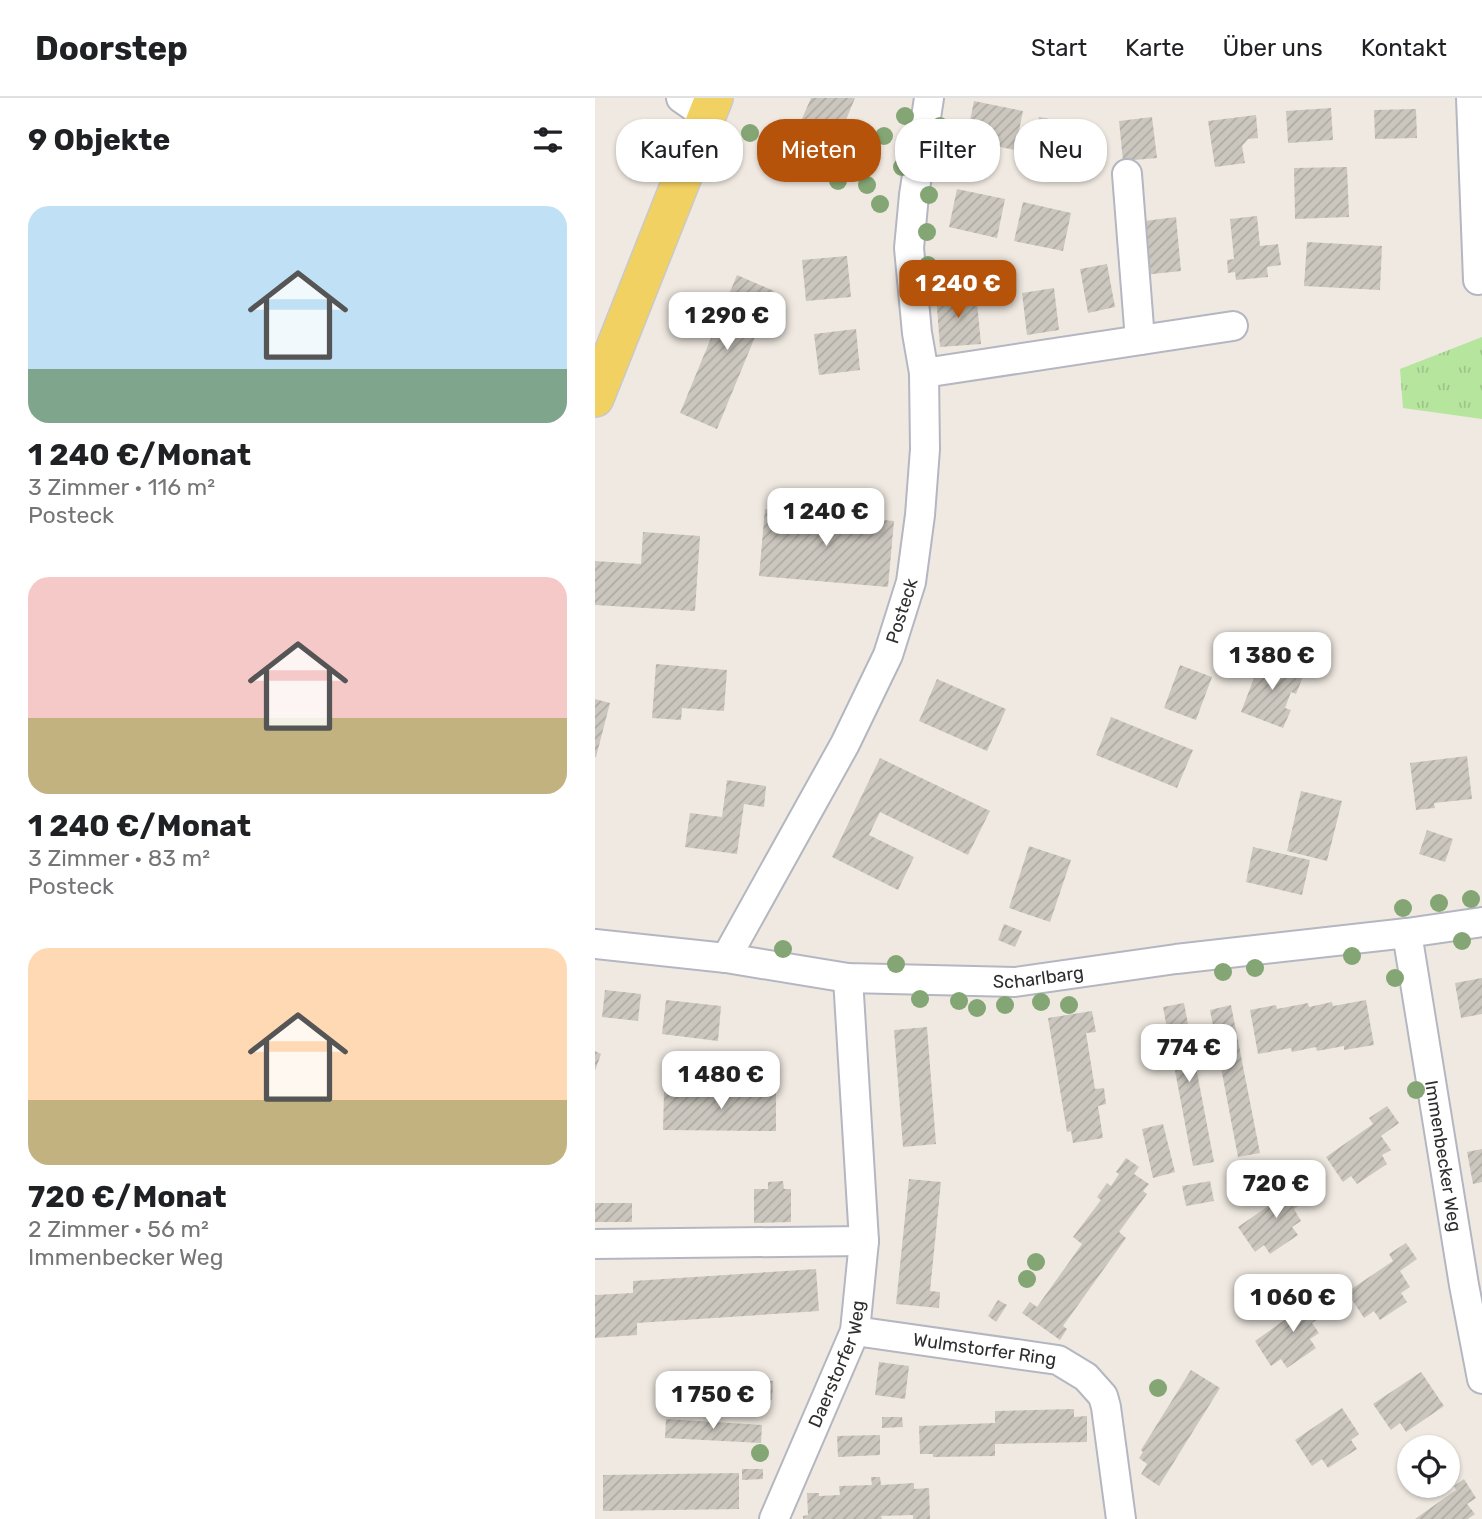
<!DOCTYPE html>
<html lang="de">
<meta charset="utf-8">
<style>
body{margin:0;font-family:Rubik,sans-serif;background:#f2f2f2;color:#202124;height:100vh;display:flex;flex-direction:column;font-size:26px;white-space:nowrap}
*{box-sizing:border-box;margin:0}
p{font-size:23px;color:#757577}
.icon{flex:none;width:38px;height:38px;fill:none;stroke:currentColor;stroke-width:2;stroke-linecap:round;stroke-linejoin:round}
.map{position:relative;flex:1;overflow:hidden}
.panel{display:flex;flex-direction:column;background:#fff;width:595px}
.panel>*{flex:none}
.hud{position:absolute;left:21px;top:21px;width:665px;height:63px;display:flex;gap:14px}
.controls{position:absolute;left:802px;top:1337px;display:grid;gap:14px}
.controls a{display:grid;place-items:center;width:63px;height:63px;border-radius:50%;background:#fff;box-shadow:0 2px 5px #0004;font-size:35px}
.price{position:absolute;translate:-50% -60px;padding:0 16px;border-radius:14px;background:#fff;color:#222;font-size:23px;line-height:46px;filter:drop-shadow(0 2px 4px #0008)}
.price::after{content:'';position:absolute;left:50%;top:42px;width:21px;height:16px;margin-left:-10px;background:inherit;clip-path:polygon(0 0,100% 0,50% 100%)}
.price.on{background:#b45309;color:#fff}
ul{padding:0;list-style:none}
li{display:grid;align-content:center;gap:14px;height:371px;padding:0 28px}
li span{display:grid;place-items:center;height:217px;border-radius:21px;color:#555}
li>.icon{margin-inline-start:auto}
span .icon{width:126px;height:126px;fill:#fffc;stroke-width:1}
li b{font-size:30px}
h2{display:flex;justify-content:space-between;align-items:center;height:84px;padding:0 28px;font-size:30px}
.pill{padding:0 24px;border-radius:28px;background:#fff;box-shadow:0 2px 5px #0004;font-size:24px;line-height:63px}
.pill.on{background:#b45309;color:#fff}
header{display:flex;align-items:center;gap:42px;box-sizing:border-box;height:98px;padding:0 35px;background:#fff;border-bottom:2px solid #e0e0e0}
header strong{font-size:33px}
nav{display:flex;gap:38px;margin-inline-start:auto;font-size:24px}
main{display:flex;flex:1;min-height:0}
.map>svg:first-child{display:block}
.grass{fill:url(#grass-tufts)}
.building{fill:url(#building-hatch)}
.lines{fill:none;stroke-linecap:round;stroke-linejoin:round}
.minor-casing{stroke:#b4b7c1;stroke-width:32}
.major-casing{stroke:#c9c9c9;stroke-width:40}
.minor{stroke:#fff;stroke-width:28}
.major{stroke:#f2d163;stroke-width:37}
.tree{fill:#84a574}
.labels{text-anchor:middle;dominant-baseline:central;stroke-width:5;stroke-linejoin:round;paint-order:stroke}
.street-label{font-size:18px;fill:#2e2e2e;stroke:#fff}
</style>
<header>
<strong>Doorstep</strong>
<nav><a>Start</a><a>Karte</a><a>Über uns</a><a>Kontakt</a></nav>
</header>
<main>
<section class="panel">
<h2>9 Objekte<svg class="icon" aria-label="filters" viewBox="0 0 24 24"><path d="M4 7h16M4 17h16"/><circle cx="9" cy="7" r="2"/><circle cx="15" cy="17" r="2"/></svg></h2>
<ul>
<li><span style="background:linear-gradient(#bfe0f5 75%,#7fa58c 0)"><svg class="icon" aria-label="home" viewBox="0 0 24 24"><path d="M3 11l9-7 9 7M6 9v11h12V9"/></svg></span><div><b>1 240 €/Monat</b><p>3 Zimmer · 116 m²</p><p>Posteck</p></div></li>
<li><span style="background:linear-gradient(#f6c9c9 65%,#c2b280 0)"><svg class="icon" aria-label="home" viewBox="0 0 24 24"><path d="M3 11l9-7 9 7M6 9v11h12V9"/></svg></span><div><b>1 240 €/Monat</b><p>3 Zimmer · 83 m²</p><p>Posteck</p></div></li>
<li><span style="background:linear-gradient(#ffd9b3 70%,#c2b280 0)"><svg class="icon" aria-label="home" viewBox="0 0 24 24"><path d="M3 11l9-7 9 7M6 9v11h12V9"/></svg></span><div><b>720 €/Monat</b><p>2 Zimmer · 56 m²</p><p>Immenbecker Weg</p></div></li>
</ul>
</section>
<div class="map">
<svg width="887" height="1421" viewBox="0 0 887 1421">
<defs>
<pattern id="grass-tufts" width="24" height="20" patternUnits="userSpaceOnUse" patternTransform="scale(1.75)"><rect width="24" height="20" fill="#b6e59e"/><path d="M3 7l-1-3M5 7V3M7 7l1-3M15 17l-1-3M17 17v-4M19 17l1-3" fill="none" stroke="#9dc588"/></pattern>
<pattern id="building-hatch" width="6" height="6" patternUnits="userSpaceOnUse" patternTransform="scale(1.75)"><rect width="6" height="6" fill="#cbc7bf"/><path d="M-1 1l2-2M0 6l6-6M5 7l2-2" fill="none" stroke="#afaba4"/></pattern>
</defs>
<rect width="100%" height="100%" fill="#efe9e1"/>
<path class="grass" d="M887,239V321L808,310L805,271Z"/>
<path class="building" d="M216,0H260L244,39L206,23Z
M379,3L428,13L420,52L371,42Z
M736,10L738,42L693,45L691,13Z
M821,11L822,40L780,41L779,12Z
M661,17L663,40L653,41L647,48L650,65L620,69L613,23Z
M444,19L493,29L485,68L436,58Z
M557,19L562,60L528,63L524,23Z
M752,69L754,119L700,121L699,70Z
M362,91L410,101L402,140L354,129Z
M428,104L476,115L468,153L419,143Z
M662,118L665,148L683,146L686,167L672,169L673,179L641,182L640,174L633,175L632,162L639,161L635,121Z
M581,119L586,173L548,177L542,124Z
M712,144L787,148L785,192L709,188Z
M252,158L256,199L211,203L207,162Z
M512,166L520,209L493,215L485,171Z
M142,177L179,193L122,331L85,315Z
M459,190L464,232L432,237L427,195Z
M381,194L386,246L345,249L341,197Z
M261,231L265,272L224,277L219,236Z
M170,411L299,423L293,489L164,478Z
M48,434L105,438L100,513L0,507V463L46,466Z
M667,559L709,576L701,596L696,594L690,610L696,612L688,630L646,614Z
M61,566L132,572L129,613L87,610L86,622L57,620Z
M585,567L617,579L601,622L569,610Z
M342,581L411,611L392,653L324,623Z
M0,601L15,605L1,659H0Z
M516,619L598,652L582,690L501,657Z
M872,658L877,701L839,705L840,710L821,712L815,665Z
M285,660L395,713L373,757L285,714L274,737L319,759L303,792L237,759Z
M132,682L171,688L169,709L149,706L142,756L90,749L95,715L127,719Z
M706,693L747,703L732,763L692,753Z
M832,732L858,741L850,764L824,756Z
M434,748L476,762L455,824L414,810Z
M658,749L715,762L707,797L651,784Z
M409,826L427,833L420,849L403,842Z
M887,880V916L866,920L860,885Z
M10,892L46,896L43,923L7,919Z
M71,902L126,908L123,943L67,936Z
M771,902L779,947L749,952V948L722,953L721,949L697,954L696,950L663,956L655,912L681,907L682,911L713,905L714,909L737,904L738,908Z
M589,905L619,1064L598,1068L568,909Z
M636,907L665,1055L643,1059L615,912Z
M497,913L501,934L491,935L500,991L509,990L511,1006L503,1008L508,1040L478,1045L476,1033L472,1034L453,920Z
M332,929L341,1046L308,1049L299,932Z
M0,953L6,956L0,973Z
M181,991V1033L68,1032L69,994Z
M792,1008L804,1025L786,1038L796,1052L787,1057L792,1066L762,1086L756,1078L748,1084L731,1059L778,1026L774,1020Z
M568,1026L580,1074L558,1080L547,1031Z
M887,1051V1084L878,1086L872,1054Z
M531,1060L544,1069L539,1076L554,1086L548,1093L552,1096L524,1134L531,1140L468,1228L472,1231L465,1242L427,1215L435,1204L442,1209L487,1146L478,1139L506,1102L502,1099L512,1085L516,1088L524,1076L521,1074Z
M314,1081L346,1084L335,1193L345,1194L344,1210L301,1206Z
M705,1081L717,1099L699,1111L706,1123L697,1129L703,1137L675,1156L669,1147L660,1154L643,1129L688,1098L685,1094Z
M188,1083L189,1091H196V1124L159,1125V1091H173V1084Z
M615,1083L619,1103L591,1108L587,1088Z
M0,1105H37V1124H0Z
M811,1145L822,1161L805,1173L815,1189L806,1195L812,1204L785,1222L779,1213L769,1220L752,1194L798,1163L794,1156Z
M221,1171L224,1213L42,1225V1237L0,1240V1197L38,1195V1183Z
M722,1196L734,1214L717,1225L724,1235L715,1241L721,1250L692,1270L686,1261L676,1268L660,1243L705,1211L703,1209Z
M403,1202L412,1207L401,1224L393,1218Z
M284,1264L314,1268L310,1301L280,1297Z
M596,1272L625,1290L564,1388L546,1376L552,1366L544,1360L548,1354L546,1352Z
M826,1274L849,1308L811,1334L805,1325L796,1332L778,1306Z
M74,1277L178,1283L177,1302L72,1296Z
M747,1310L764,1336L756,1342L762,1351L733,1370L727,1361L717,1368L700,1342Z
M479,1311V1319L492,1318V1344L400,1346V1358L338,1359V1356H325L324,1328L400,1325V1313Z
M287,1319H307L308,1329L287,1330Z
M71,1321L167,1327L166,1345L70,1340Z
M285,1337V1357L243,1359L242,1338Z
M147,1371H168V1381L147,1382Z
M144,1375V1411L8,1413V1377Z
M276,1379H285L286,1387L319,1385V1391L334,1390L335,1421H318V1417L286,1418L287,1421H208V1418L213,1417L212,1395H224V1398L245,1397L244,1388L277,1387Z
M869,1381L881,1400L872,1406L880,1416L873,1421H820L861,1392L859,1388Z"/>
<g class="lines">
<g class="minor-casing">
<g id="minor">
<path d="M86,0L112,18"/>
<path d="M876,0L883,182"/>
<path d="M532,76L545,242"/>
<path d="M329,275L638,228"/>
<path id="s1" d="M812,835L869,1187L887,1281"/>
<path id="s2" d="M0,846L131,860L253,880L420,884L581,861L812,835L887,824"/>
<path id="s3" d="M131,860L250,646L293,557L316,484L325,417L330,351L329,275L322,235L314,150L319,97L334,0"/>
<path d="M0,1146L269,1143"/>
<path id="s4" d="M260,1233L463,1262L491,1279L508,1298L511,1309L526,1421"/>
<path id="s5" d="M179,1421L260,1233L269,1143L253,880"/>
</g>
</g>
<g class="major-casing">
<path id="major" d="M0,300L119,0"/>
</g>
<use href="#minor" class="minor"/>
<use href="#major" class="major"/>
</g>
<g class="tree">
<circle cx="310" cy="18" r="9"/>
<circle cx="345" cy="28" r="9"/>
<circle cx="155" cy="35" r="9"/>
<circle cx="289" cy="38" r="9"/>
<circle cx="254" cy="67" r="9"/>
<circle cx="307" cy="69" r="9"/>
<circle cx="243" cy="83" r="9"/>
<circle cx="272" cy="87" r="9"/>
<circle cx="334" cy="97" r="9"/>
<circle cx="285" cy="106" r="9"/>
<circle cx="332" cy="134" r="9"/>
<circle cx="333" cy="167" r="9"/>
<circle cx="876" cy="801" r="9"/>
<circle cx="844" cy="805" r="9"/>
<circle cx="808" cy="810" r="9"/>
<circle cx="867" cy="843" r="9"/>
<circle cx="188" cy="851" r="9"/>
<circle cx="757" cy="858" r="9"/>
<circle cx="301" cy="866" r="9"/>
<circle cx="660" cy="870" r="9"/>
<circle cx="628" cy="874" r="9"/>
<circle cx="800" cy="880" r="9"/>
<circle cx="325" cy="901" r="9"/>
<circle cx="364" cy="903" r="9"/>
<circle cx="446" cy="904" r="9"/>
<circle cx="410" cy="907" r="9"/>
<circle cx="474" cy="907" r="9"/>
<circle cx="382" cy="910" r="9"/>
<circle cx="821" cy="992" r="9"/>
<circle cx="441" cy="1164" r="9"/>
<circle cx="432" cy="1181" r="9"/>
<circle cx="563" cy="1290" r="9"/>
<circle cx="165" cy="1355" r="9"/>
</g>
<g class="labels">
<g class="street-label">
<text stroke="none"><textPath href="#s3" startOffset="390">Posteck</textPath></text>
<text stroke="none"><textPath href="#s2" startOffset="446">Scharlbarg</textPath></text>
<text stroke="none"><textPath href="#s1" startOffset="226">Immenbecker Weg</textPath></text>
<text stroke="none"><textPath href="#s4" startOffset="131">Wulmstorfer Ring</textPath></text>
<text stroke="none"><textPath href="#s5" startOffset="168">Daerstorfer Weg</textPath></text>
</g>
</g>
</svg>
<div class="controls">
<a><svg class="icon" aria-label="locate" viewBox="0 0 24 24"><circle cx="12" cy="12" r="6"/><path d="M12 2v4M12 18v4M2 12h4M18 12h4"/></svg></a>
</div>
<b class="price on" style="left:363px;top:222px">1 240 €</b>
<b class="price" style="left:132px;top:254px">1 290 €</b>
<b class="price" style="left:231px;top:450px">1 240 €</b>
<b class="price" style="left:677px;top:594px">1 380 €</b>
<b class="price" style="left:594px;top:986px">774 €</b>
<b class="price" style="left:126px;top:1013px">1 480 €</b>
<b class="price" style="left:681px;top:1122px">720 €</b>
<b class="price" style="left:698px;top:1236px">1 060 €</b>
<b class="price" style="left:118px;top:1333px">1 750 €</b>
<div class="hud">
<a class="pill">Kaufen</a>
<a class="pill on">Mieten</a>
<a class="pill">Filter</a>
<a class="pill">Neu</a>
</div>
</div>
</main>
